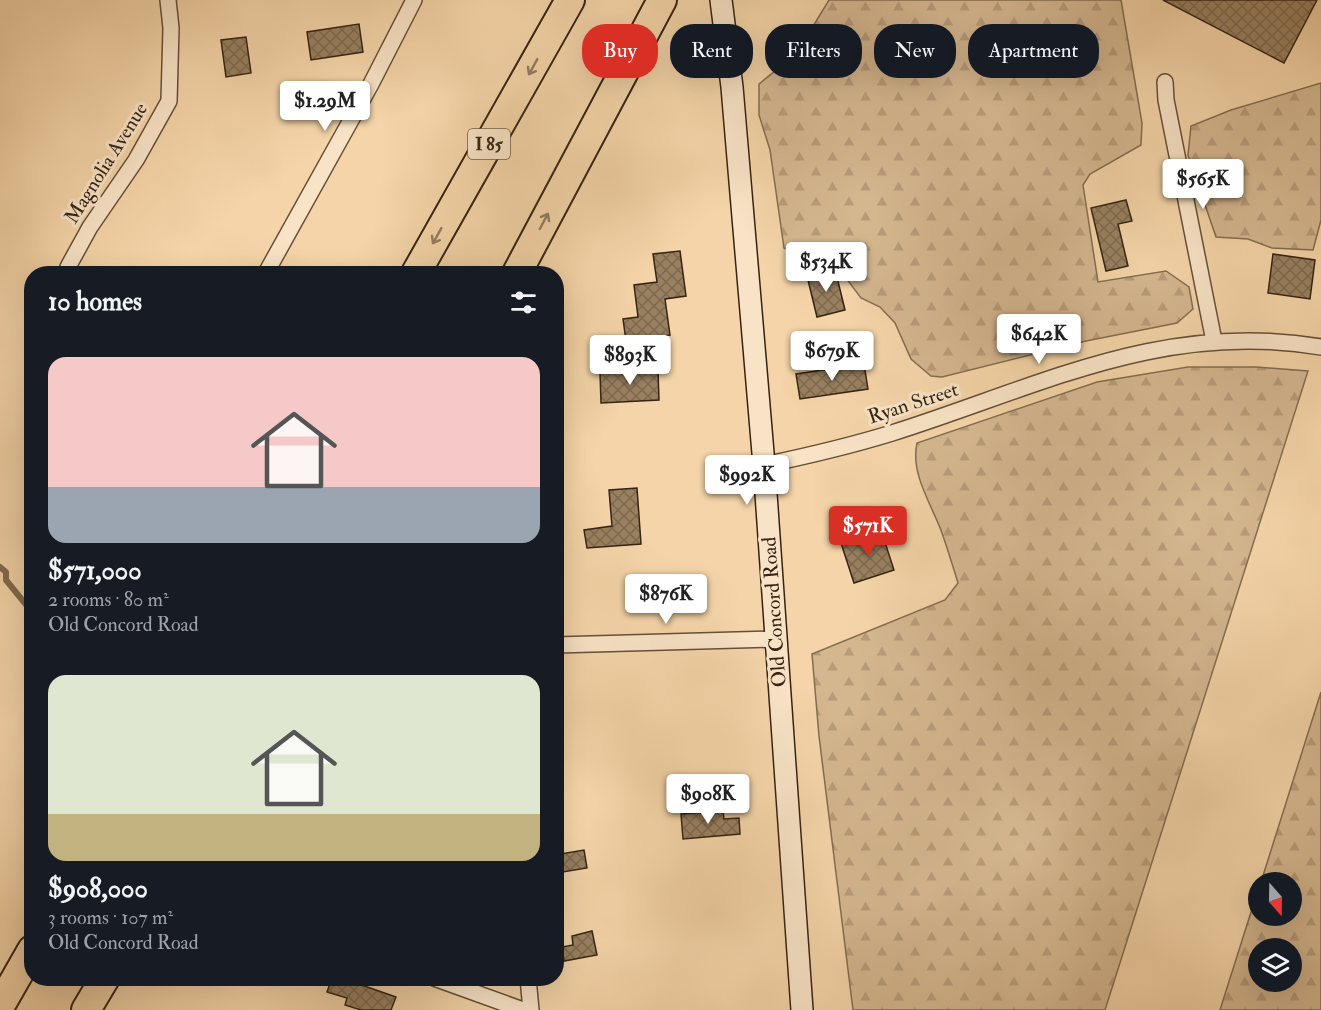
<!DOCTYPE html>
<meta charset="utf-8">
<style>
body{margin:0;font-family:"IM FELL Double Pica",serif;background:#242831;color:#f1f3f6;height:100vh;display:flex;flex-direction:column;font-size:22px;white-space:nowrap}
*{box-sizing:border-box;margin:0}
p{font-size:20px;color:#9ea1a6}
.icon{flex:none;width:33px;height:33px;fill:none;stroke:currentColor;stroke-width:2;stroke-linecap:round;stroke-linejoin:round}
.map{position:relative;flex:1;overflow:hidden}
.drawer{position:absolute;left:24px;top:266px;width:540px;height:720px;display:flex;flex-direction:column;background:#171b24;border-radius:24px;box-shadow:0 6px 24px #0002}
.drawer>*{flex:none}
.banner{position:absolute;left:582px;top:24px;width:570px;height:54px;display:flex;gap:12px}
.needle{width:39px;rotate:160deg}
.tools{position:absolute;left:1248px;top:872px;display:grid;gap:12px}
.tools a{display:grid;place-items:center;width:54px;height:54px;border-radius:50%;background:#171b24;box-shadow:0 6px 24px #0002;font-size:30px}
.price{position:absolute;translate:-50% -51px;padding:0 14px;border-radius:6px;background:#fff;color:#222;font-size:20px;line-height:39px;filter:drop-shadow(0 2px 3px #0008)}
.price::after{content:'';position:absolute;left:50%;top:36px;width:18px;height:14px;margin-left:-9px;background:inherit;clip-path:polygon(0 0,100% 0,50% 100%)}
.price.current{background:#d93025;color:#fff}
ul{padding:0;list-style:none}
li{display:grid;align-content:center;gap:12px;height:318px;padding:0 24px}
li span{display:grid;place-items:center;height:186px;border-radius:18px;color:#555}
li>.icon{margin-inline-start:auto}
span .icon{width:108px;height:108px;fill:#fffc;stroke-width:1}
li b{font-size:26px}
h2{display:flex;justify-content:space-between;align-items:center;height:72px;padding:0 24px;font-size:26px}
.tag{padding:0 21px;border-radius:24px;background:#171b24;box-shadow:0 6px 24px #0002;font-size:21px;line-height:54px}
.tag.current{background:#d93025;color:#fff}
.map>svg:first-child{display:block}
.forest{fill:url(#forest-firs);stroke:#846d51;stroke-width:1.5;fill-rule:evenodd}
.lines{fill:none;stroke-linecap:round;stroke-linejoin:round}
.stream{stroke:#816a4e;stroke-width:6}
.building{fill:url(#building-cross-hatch);stroke:#352413;stroke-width:1.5}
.minor-casing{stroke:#655038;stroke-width:18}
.secondary-casing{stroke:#352413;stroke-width:24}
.motorway-casing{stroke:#352413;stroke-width:32}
.minor{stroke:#f8e3c6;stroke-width:15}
.secondary{stroke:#f8e3c6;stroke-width:21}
.motorway{stroke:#f4d4a8;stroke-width:28}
.oneway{stroke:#947c5e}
.labels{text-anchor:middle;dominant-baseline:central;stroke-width:6;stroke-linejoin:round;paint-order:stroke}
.shield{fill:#f8e3c6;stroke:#705d49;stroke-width:1.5}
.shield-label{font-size:18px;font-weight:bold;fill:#352413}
.street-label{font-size:20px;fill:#352413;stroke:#f8e3c6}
</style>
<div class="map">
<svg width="1321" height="1010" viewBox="0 0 1321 1010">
<defs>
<pattern id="forest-firs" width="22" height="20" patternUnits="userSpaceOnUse" patternTransform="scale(1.5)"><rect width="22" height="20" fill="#d4b68f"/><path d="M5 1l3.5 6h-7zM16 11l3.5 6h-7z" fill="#b79c7a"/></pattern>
<pattern id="building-cross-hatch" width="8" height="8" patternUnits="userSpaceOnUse" patternTransform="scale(1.5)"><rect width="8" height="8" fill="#988060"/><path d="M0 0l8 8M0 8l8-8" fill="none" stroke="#7d694e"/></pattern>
</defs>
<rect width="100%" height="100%" fill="#f4d4a8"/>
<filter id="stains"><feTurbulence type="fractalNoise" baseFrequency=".00333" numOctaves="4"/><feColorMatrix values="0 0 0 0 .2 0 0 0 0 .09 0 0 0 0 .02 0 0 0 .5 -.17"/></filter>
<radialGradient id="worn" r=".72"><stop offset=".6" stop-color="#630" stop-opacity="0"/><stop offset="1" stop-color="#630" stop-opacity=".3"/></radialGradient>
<path class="forest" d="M829,0H1121L1142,123L1141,145L1090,174L1083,185L1098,282L1166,271L1189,287L1193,309L1177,323L1086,341L942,377L931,376L911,359L895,323L880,307L861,298L843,274L819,256L800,255L784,248L770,150L759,115V84L796,54Z
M1321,83V220L1313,250L1272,248L1248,239L1216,237L1188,155L1191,126L1231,110Z
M1188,367H1256L1308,371L1105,1010H853L819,736L812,654L945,600L958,583C953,567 948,550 942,533C932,505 910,474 917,443L1097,382Z
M1321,692V1010H1220L1258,890V915H1292V882H1261ZM1258,948H1292V981H1258Z"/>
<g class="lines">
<path class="stream" d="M0,567L6,572V580L32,612"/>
</g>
<path class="building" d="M1163,0H1317L1284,63Z
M359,24L363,52L311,60L307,32Z
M246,37L251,73L226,77L221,40Z
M1126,200L1132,221L1118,224L1128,266L1106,271L1091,208Z
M680,251L686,296L665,299L670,335L626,341L623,319L638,317L634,285L657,282L653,254Z
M1273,254L1315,260L1310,299L1268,293Z
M835,269L845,310L817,317L807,276Z
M864,364L868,389L800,399L796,374Z
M658,370L659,400L601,403L600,373Z
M637,488L641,544L587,548L584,530L612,526L609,490Z
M881,530L894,570L854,583L841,543Z
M723,811L724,819L739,818L740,834L683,839L681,814Z
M584,850L587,868L563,872L560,854Z
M592,931L597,955L564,961L562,947L573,945L572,936Z
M332,978L352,985L353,982L396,997L391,1010H361L345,1005L347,998L327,992Z"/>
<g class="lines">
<g class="minor-casing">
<path id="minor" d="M1165,82L1166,100L1214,341
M70,273L68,267L90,227L136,160L169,101L171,28L168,0
M266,273L371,84L414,0
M764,465C807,456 850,446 892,433C1038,387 1163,320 1321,347
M556,645L776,639
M434,978L523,1010
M528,978L531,1010"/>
</g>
<g class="secondary-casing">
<path id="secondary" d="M721,0L732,87L764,465L802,1010"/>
</g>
<g class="motorway-casing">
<path id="motorway" d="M416,273L570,0
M517,273L662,0
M0,1006L32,950
M86,1010L105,978"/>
</g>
<use href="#minor" class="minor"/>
<use href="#secondary" class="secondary"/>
<use href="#motorway" class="motorway"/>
</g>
<defs><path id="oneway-shaft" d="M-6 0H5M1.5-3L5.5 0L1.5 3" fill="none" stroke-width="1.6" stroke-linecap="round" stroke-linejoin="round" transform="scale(1.5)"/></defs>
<g class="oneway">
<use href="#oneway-shaft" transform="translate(533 67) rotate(119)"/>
<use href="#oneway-shaft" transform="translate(544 221) rotate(-62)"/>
<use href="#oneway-shaft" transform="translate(437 236) rotate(119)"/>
</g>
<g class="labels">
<rect class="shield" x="468" y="129" width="42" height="30" rx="4.5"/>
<g class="shield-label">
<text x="489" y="144">I 85</text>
</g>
<g class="street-label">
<text transform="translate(106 163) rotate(-58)">Magnolia Avenue</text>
<text transform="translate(913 403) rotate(-18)">Ryan Street</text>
<text transform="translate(774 612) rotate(-94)">Old Concord Road</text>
</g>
</g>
<rect width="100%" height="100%" filter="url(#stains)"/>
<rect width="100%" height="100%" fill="url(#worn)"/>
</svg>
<div class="tools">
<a><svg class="needle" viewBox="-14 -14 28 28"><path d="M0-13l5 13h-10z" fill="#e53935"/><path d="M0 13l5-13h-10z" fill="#9ea1a6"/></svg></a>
<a><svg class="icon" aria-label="layers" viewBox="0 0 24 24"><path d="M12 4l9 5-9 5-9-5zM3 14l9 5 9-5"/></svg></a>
</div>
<b class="price" style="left:325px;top:132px">$1.29M</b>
<b class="price" style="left:1203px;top:210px">$565K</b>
<b class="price" style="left:826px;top:293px">$534K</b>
<b class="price" style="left:1039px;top:365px">$642K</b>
<b class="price" style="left:832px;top:382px">$679K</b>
<b class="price" style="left:630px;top:386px">$893K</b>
<b class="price" style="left:747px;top:506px">$992K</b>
<b class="price current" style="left:868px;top:557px">$571K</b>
<b class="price" style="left:666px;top:625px">$876K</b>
<b class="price" style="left:708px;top:825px">$908K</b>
<div class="banner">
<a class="tag current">Buy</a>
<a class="tag">Rent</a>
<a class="tag">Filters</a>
<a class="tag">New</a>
<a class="tag">Apartment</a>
</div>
<section class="drawer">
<h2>10 homes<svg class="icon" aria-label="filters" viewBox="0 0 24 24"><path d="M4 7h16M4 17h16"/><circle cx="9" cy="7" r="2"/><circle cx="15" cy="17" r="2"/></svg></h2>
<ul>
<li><span style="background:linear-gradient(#f6c9c9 70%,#9aa5b1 0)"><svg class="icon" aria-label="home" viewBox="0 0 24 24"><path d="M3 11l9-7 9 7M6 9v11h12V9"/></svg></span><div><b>$571,000</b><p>2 rooms · 80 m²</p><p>Old Concord Road</p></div></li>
<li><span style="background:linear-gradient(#dfe7d0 75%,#c2b280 0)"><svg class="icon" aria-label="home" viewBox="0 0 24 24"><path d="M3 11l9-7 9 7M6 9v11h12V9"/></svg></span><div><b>$908,000</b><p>3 rooms · 107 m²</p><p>Old Concord Road</p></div></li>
</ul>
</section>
</div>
